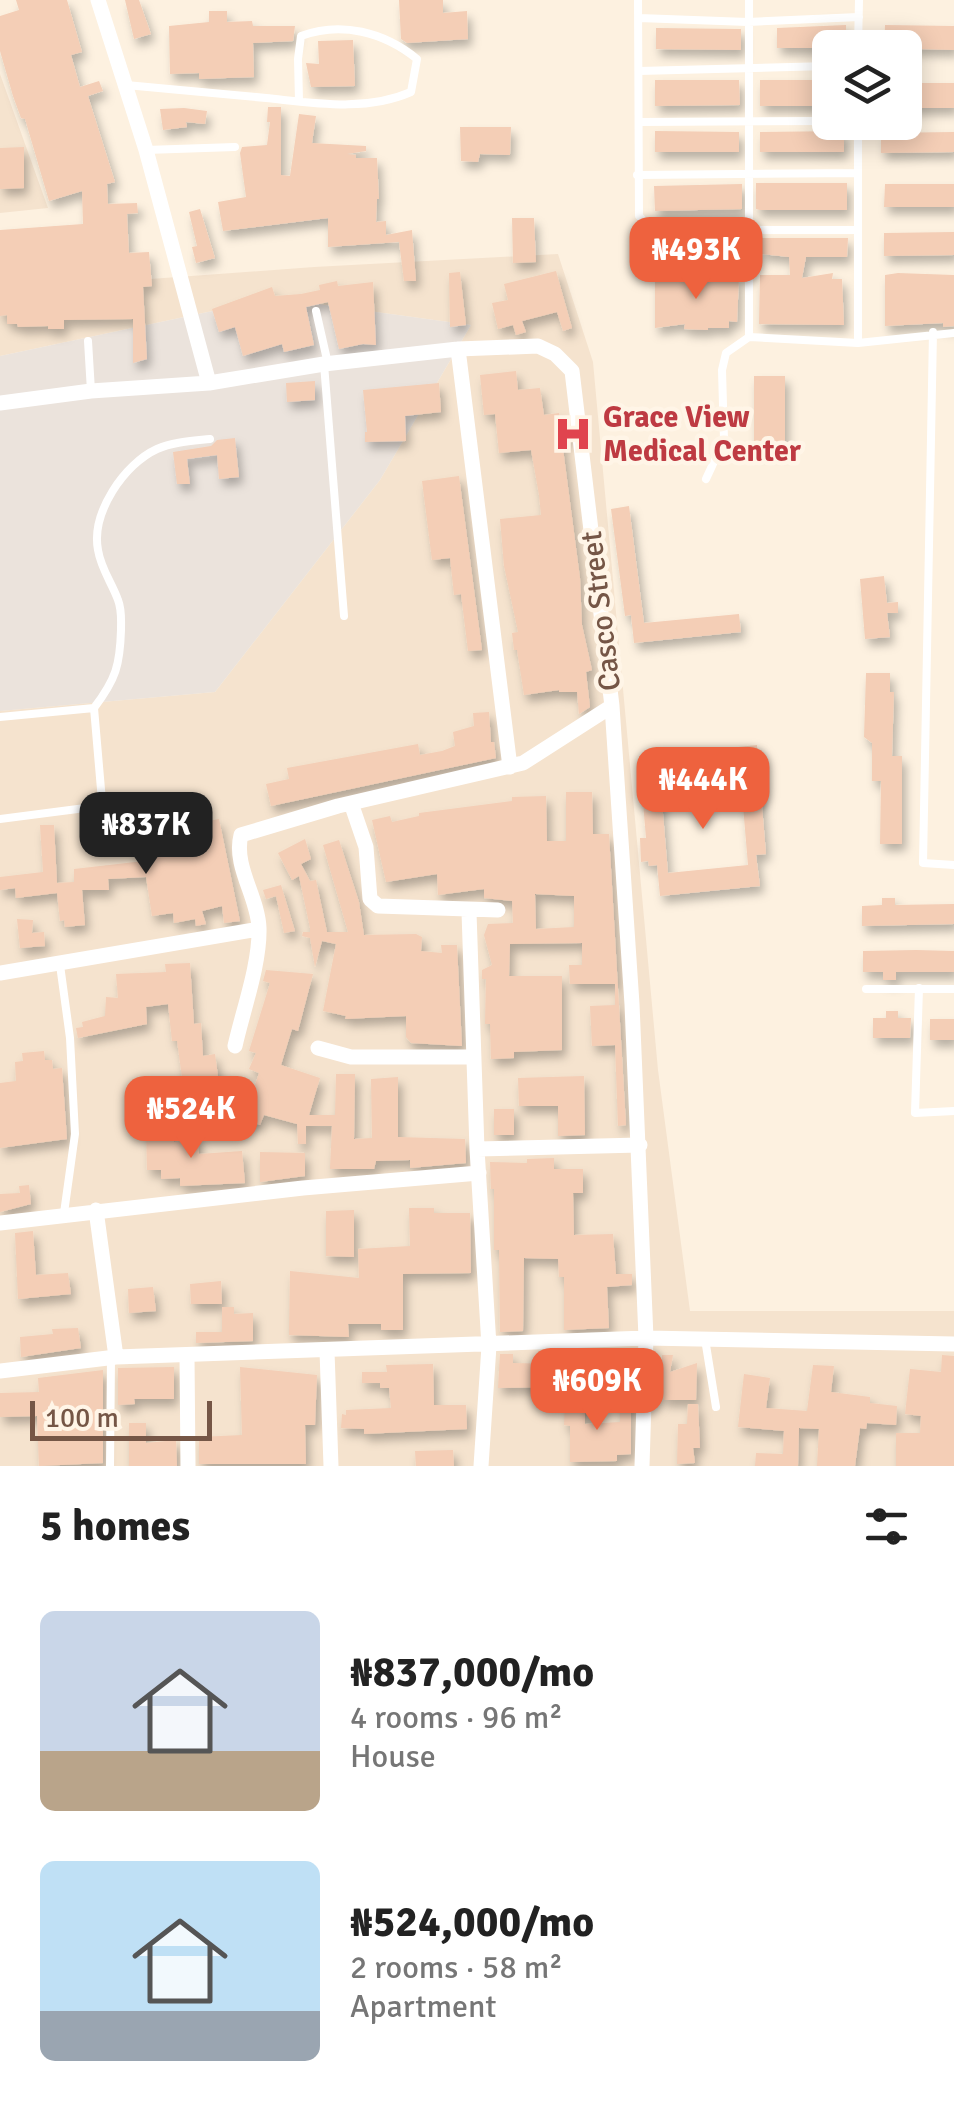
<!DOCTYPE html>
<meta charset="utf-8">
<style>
body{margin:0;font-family:Signika,sans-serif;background:#f6f6f6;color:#222;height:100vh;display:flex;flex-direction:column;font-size:38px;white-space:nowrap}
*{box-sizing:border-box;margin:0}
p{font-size:32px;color:#767676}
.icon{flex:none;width:55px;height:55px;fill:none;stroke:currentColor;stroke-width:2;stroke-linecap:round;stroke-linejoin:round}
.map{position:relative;height:1466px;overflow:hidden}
.panel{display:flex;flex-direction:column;background:#fff;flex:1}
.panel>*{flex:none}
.buttons{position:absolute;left:812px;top:30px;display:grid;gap:20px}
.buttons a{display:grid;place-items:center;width:110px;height:110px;border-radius:15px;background:#fff;box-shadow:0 5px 25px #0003;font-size:50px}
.scale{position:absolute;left:30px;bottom:25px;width:182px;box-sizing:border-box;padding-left:10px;border:5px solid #755646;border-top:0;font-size:28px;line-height:35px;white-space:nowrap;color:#755646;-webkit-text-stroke:8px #fff5e7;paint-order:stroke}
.price{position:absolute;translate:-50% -85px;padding:0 22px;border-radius:20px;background:#ee623e;color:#fff;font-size:32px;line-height:65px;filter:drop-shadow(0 2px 5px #0008)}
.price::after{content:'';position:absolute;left:50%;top:60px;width:30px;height:22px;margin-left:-15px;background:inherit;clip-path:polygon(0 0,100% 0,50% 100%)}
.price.active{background:#222;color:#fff}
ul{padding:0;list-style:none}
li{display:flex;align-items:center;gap:30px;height:250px;padding:0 40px}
li span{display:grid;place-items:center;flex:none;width:280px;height:200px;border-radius:15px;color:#555}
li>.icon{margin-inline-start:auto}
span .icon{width:120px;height:120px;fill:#fffc;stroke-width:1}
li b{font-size:42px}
h2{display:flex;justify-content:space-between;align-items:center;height:120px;padding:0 40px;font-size:42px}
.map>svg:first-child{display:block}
.residential{fill:#f5e3ce}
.industrial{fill:#ebe3dc}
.building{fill:#f4ceb6;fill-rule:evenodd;filter:url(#shadow)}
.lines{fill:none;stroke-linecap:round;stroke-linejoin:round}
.lane{stroke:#fff;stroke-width:8}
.street{stroke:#fff;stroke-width:15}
.labels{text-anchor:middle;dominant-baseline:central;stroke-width:9;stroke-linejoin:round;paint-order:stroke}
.health-label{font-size:30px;font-weight:bold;fill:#be3a42;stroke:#fff5e7;text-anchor:start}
.street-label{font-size:30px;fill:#755646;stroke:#fff5e7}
</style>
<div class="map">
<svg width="954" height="1466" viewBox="0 0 954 1466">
<defs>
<filter id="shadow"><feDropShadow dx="4" dy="7" stdDeviation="5" flood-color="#0004"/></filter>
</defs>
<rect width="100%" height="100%" fill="#fdf1e0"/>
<path class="residential" d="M0,74L48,208L0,213Z
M558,254L593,362L658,1070L690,1311H954V1466H0V711L215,692L380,480L471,325L274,298L0,356V290L314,267Z"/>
<path class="industrial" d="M274,298L471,325L380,480L215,692L0,711V356Z"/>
<path class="building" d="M16,0H67L82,52L71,55L80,87L99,81L103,91L88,96L115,182L107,184L108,204L137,203L138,213L127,214L129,253L149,252L152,286L143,287L147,359L133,363V319L64,320V329H48V326L18,327L17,324H7V315L0,316V230L83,224L82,191L49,201L25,119L21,118L13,96L0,51V16L19,10Z
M125,0H139L151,34L134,39Z
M399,0H443V13L467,11L468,39L407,43L401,39Z
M209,11H227V22L252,21L253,26H295L293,41L253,43L254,77L199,79V73L170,74L169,26L209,22Z
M846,25V48H777V28Z
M885,25L954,26V50L884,48Z
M656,28L741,29V50L656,49Z
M353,40L355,86L311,87L306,63L319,64L318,41Z
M655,80H739L740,105L655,106Z
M760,80H830V106H760Z
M905,83H954V108H905Z
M268,107H281V175L290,176L299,114L316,116L312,143L366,146V151L347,154L356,155V158H377L379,199H377L376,222L386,221V235L412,230L416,281H404L399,242L328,247V218L223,231L218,202L246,197L240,153L242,147L267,145L270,122H267Z
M184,108L207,111L205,124L186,122L187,127L163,130L160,109Z
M460,127H511L510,155L480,154L478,162L461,161Z
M655,131L739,132V152H655Z
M844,131V152H760V132Z
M954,132V152L881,153V133Z
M24,147V188L0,189V148Z
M756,183H847V210H760L756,209Z
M742,184V209L655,211L654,186Z
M885,184H954V207H884Z
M200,209L215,258L196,263L192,247L197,246L189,212Z
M512,218H534L536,262L513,263Z
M954,232V255L884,256V233Z
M655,234L669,238H740V254L655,255Z
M761,238H848L847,257H806L802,278L833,273L832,279H842L844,325L759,324L760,275H790L789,257L761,254Z
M556,271L572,328L563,331L557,312L522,321L526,332L516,335L513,325L498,329L492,303L508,300L504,284Z
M460,272L466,325L450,327L449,273Z
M898,273L954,275V326L943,327V323L885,326V275Z
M655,276L739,278L737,322L729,321V328H708V330L684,329L685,324L655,328Z
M337,281L338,286L373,282L376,345L363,344L339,349L328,302L306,307L314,345L284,352L282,344L243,356L235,327L219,332L212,309L272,287L275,296L301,294L320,290L319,285Z
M516,371L518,390L540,388L544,415L559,413L560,419L566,418L569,440L562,441L580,578L582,625L592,670L586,672L590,707L579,714L577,692H559V690L524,695L517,650H514L512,633L518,632L504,566L500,519L541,515L539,495L531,450L499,453L495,414L484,415L480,375Z
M754,376H785V449H754Z
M315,381V400L287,402L286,383Z
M439,383L441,412L405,416L406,441L365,442V432H367L363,390Z
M235,438L239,477L219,479L217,455L187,459L190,484H177L173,452L211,446L217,440Z
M459,476L482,650L468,651L461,594L454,595L450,558L432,560L422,481Z
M629,506L644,623L739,614L741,632L634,643L631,615L625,616L611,509Z
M884,576L887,603L898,602V613H887L890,637L865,639L860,579Z
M866,673H890V692H894L892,756H902V844H880L881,781H872V743L864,737Z
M489,712L491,742H494L496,758L271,806L266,784L289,779L287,768L418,744L420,755L442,751L455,746L453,732L474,726L473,713Z
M757,745L766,854L756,855L760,886L660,896L657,865L649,866L648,861L641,862L640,838H646L639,756L658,754L668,873L748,865L738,747Z
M566,792H592L593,834H609L626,1125L618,1126L615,1045L592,1046L590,1006L615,1005V984H570L569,965H582V943L510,944L509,976H562V1050L514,1052V1058L491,1059L490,1024H485L486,979H482V970L492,965L484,935L488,924L513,923L512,901L484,898V889L438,895L437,874L386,882L372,820L390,816L392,822L419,816V813L512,801V797L546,796L547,841H566ZM535,894L574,896V927L536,929Z
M219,819L240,921L224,923L222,906L202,911L206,924L196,926L195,919L174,923L173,913L152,916L146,877L108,879L109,890H82L85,925L65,927L64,920L60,921L57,893L16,898L15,888L0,890V877L43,872L40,825H54L57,883L74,882V869L144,861L143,852L167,850L163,830Z
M305,839L311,859L301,864L310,881L316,880L327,932H348L323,845L339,840L359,902L364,935L416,934L422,937L421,951L442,953L441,945H457L462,1046L411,1043L406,1037V1016L345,1019L346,1016L323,1011L336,944L322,941L315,967L310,938L302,936L303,932H310V928L299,876L292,880L278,853Z
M281,885L295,931L284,933L276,896L266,899L263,890Z
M882,898H895V905L954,904V924L862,926V906L882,905Z
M17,919L33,920L32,933L44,932L45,946L20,948Z
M916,950L954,951V972H896V980H883V972H863V951Z
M190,963L194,1024L201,1023L203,1056L215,1054L220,1091L230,1090L231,1112L173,1117L172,1092H184L177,1041H172L168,1004L146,1007L147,1024L78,1038L76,1028L83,1027L82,1022L105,1016L106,997L118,998L116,974L166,972L165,964Z
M266,970L313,974L298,1031L292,1029L281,1065L320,1078L309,1115H335L336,1074H355L354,1139L372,1138L371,1079L398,1077V1137L465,1139L466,1163L410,1168V1160L376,1161L374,1169H330L332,1126H306V1144H298L297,1124L264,1115L260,1125L240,1118L247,1089L253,1091L259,1073L249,1069L256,1053L249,1051L270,983L263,981Z
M886,1011H898V1018H911L910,1038H873V1018H886Z
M930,1019H954V1040H930Z
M44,1051L45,1060H52L53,1069L62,1068L67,1139L0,1148V1083L16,1081L15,1062L23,1061L22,1053Z
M584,1076L585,1135L558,1136V1106H519L518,1078Z
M494,1109H514V1135H494Z
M146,1127H174V1142L198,1140L199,1154L242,1151L245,1183L180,1186V1178L161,1179V1170H147Z
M260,1152L305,1153V1176L260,1182Z
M554,1158V1169H583V1193H573L574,1235L613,1234L616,1274H632V1285L607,1287L609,1328L564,1330V1277H559L558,1259L524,1258L523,1331L500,1332L499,1250H494V1189H491L490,1162L527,1163V1159Z
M29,1185L31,1204L0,1212V1194L20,1193L19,1186Z
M409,1208H434V1213H470L471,1273L403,1274V1330H381V1324H348L349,1337L289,1335L290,1271L359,1278L358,1249L410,1246Z
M354,1210V1257L326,1256V1211Z
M33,1231L36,1275L68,1273L71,1294L18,1299L15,1233Z
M221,1281L222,1304H191L190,1284Z
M153,1287L156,1311L129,1313L128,1289Z
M222,1307H234V1314L253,1313V1341L196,1343V1332H222Z
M78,1328L81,1348L21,1357L20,1337L53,1334L52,1329Z
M500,1354H513V1363L558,1364L559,1387L498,1388Z
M662,1355H673L670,1372L697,1363L696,1400H662Z
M942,1355L954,1356V1466H896V1433H920L921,1416L905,1414L910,1369L941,1372Z
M433,1364L434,1405H466L467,1429L364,1434V1429L341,1428L342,1414L346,1415V1410L391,1408L389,1388H380V1383H362V1372H387L386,1365Z
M813,1365L834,1366L831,1392L870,1397V1403L897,1406L896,1425L867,1423L866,1429L860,1428L855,1466H817L819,1429L799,1428L798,1466H755L756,1453L783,1454L784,1431L738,1427L744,1374L770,1378L766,1408L807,1411Z
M174,1367V1399H134L135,1404L118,1405V1368Z
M240,1367L317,1375L315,1425H305L306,1464H199V1437L242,1435Z
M103,1370V1463L39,1466L37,1416L0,1417V1393L39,1392L38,1378Z
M585,1394V1424L620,1422V1400H631V1454L617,1455V1461L570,1462V1426L564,1425L565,1396Z
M688,1404H698L700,1448H693L695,1463L677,1464L678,1424H687Z
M129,1423H146V1443L176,1440L177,1466H129Z
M453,1450L454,1466H416L415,1451Z"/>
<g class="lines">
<path class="lane" d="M638,0L639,216L648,225L669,230H858
M749,0V337
M639,18L748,22L859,17
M858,48L859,0
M639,71L830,66
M126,85C173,89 219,94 266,98C315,103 365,112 411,92L417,59C384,32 341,21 301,36L298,59L299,101
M639,122L830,121
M146,150L235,147
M637,175L858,173
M648,225C643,239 637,256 649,268H748
M316,311L328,364
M933,332L923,863L954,865
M88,341L91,391
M858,343V122
M324,364L344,616
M706,479L724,440L722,370L726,353L749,337L858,343L954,333
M0,717L94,708C116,679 120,665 121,630C121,619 122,610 118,600C112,583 101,569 98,550C91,513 124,464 157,449C173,442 192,441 210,439
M0,819L93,807L102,801L94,708
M60,965L70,1038L75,1134L64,1213
M919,988L915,1113L954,1111
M866,989H954
M705,1339L716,1407
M110,1466L111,1358"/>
<path class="street" d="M98,0L146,150L209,383
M458,349L510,767
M0,403L91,391L209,383L324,364L458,349L538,346L555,354L572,371L612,706L632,1004L646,1338L642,1466
M351,803L366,847L370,899L378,906L498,910
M469,912L477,1149L489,1346L481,1466
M0,973L259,929
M235,1046C243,1010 260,964 259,928C258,897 233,866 241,835L338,806L523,763L612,706
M318,1048L351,1057H474
M477,1149L640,1145
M96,1210L116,1357
M0,1223L303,1188L479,1173
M327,1351L331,1466
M187,1356L188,1466
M0,1371L116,1357L646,1338L954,1344"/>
</g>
<defs>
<g id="hospital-bare" transform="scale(3)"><path d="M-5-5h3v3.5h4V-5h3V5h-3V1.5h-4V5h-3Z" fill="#e0444e" stroke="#fff5e7" stroke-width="2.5" paint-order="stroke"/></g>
</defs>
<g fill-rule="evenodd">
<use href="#hospital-bare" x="573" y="434"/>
</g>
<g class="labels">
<g class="health-label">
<text x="603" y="417">Grace View<tspan x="603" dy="34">Medical Center</tspan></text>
</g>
<g class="street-label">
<text transform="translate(601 611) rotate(-97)">Casco Street</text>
</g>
</g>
</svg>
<div class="buttons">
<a><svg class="icon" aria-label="layers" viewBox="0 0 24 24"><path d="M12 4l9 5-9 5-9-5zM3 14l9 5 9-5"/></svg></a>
</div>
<div class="scale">100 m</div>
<b class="price" style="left:696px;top:302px">₦493K</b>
<b class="price" style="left:703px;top:832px">₦444K</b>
<b class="price active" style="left:146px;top:877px">₦837K</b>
<b class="price" style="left:191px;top:1161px">₦524K</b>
<b class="price" style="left:597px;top:1433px">₦609K</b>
</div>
<section class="panel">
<h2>5 homes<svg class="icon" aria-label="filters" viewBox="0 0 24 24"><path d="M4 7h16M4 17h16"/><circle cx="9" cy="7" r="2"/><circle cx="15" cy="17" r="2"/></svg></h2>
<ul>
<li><span style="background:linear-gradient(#c9d6e8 70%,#b9a48a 0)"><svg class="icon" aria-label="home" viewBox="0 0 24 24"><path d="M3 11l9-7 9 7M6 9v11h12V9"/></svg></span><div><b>₦837,000/mo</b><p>4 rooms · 96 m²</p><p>House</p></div></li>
<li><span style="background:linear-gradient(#bfe0f5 75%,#9aa5b1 0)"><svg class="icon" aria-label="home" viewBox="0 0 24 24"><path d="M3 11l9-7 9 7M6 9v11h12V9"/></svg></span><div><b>₦524,000/mo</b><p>2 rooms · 58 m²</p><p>Apartment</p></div></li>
</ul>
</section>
